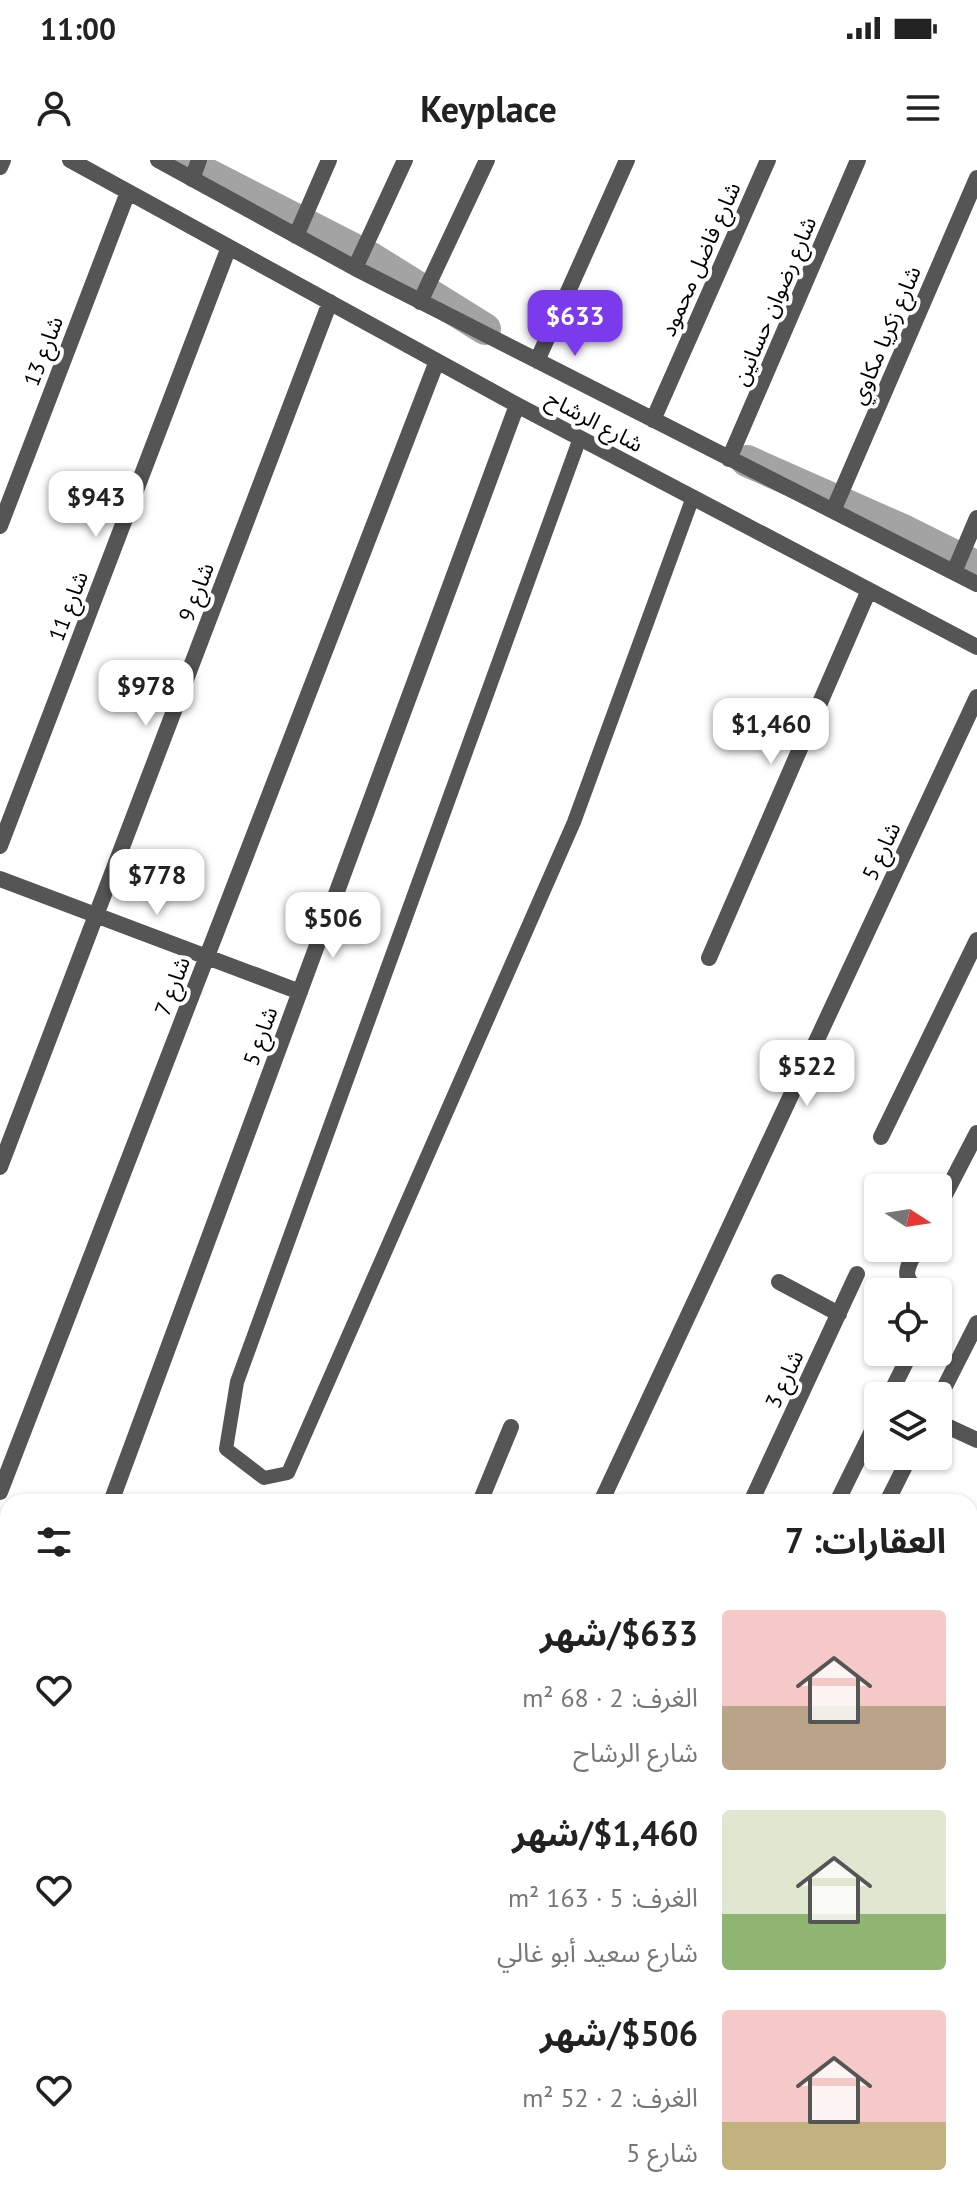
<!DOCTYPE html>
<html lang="ar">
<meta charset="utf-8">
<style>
body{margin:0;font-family:"PT Sans","Noto Sans Arabic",sans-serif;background:#f6f6f6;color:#222;direction:rtl;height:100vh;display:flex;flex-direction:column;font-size:30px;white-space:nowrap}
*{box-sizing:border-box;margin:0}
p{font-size:26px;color:#767676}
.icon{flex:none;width:44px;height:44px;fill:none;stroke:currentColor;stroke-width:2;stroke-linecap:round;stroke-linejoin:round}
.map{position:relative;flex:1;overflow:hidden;direction:ltr}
.sheet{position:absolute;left:0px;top:1334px;width:978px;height:712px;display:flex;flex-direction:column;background:#fff;border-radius:24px 24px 0 0;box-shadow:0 2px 6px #0004;direction:rtl}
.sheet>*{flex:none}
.needle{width:52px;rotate:102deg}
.tools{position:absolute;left:864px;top:1014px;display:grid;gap:16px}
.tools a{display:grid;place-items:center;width:88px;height:88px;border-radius:8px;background:#fff;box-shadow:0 2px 6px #0004;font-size:40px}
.price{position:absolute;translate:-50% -68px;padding:0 18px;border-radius:16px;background:#fff;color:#222;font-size:26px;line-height:52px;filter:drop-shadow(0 2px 4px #0008)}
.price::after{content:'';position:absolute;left:50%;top:48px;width:24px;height:18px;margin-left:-12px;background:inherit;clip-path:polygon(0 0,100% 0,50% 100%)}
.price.active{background:#7c3aed;color:#fff}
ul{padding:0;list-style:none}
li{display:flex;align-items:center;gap:24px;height:200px;padding:0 32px}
li span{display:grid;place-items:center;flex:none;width:224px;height:160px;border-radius:8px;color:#555}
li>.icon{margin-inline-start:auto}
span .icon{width:96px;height:96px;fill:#fffc;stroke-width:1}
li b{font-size:34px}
h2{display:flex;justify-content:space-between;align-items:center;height:96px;padding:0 32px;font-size:34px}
.status{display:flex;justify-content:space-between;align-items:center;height:56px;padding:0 40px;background:#fff;direction:ltr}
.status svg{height:22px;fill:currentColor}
header{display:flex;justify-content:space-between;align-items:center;height:104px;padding:0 32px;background:#fff;font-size:36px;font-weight:700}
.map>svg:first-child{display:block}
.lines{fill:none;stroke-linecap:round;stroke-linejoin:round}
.canal{stroke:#a3a3a3;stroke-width:32}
.service{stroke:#555;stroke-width:14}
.minor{stroke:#555;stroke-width:16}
.labels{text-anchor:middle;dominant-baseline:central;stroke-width:8;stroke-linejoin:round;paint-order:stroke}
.street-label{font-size:22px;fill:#000;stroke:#fff}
</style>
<div class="status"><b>11:00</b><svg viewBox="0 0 49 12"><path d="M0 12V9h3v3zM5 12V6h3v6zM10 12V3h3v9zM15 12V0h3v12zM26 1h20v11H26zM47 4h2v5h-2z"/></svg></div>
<header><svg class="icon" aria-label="menu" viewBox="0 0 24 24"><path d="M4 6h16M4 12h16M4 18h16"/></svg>Keyplace<svg class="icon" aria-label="person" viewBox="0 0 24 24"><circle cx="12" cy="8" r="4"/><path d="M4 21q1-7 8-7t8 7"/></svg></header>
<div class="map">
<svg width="977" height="2046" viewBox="0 0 977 2046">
<rect width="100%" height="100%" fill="#fff"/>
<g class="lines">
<path class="canal" d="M180,0L371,98L485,169
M747,301L905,371L977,407"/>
<path class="service" d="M580,278L237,1222L226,1289L264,1318L288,1313L574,662L693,337"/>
<path class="minor" d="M70,0L517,245L977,487
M158,0L355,108L977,424
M0,7L3,0
M192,19L199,0
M296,76L329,0
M355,108L405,0
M420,142L487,0
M537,201L627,0
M653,260L768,0
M729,299L858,0
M833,351L977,18
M0,366L128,32
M954,412L977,358
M0,686L229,87
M0,719L300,832
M709,798L869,430
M881,977L977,780
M0,1007L330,142
M938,1048L977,973
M917,1088C907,1108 899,1118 922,1132
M779,1122L839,1154
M889,1236L911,1192
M938,1240L977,1163
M938,1262L977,1280
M0,1332L437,201
M111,1342L517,245
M480,1342L511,1267
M601,1342L977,537
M751,1342L857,1114
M837,1342L878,1259
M887,1342L910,1296
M970,1419L977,1422
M0,1437L8,1440
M0,1475L8,1453
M970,1555L977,1542
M970,1751L977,1740
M970,1802L977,1804
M0,1864L8,1842
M970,1867L977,1852
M0,1874L8,1877
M0,1966L8,1969
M0,2005L8,2008
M970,2015L974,2007
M89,2038L111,2046
M198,2038L220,2046
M441,2038L461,2046
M255,2046L258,2038
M476,2046L479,2038
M612,2046L615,2038
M694,2046L697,2038
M770,2046L773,2038
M888,2046L891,2038
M956,2046L960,2038"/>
</g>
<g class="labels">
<g class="street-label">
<text transform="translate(700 99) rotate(-66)">شارع فاضل محمود</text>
<text transform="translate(774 141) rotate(-67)">شارع رضوان حسانين</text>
<text transform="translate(885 175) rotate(-67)">شارع زكريا مكاوي</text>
<text transform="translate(43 191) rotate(-69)">شارع 13</text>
<text transform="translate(595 261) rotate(28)">شارع الرشاح</text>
<text transform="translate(196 432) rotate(-69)">شارع 9</text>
<text transform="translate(68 446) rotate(-69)">شارع 11</text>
<text transform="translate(881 691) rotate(-65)">شارع 5</text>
<text transform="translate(172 826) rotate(-69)">شارع 7</text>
<text transform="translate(260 876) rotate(-70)">شارع 5</text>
<text transform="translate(784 1219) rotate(-65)">شارع 3</text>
</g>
</g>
</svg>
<div class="tools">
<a><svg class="needle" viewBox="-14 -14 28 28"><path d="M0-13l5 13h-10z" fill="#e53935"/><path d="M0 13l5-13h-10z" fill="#767676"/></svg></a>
<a><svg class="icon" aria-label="locate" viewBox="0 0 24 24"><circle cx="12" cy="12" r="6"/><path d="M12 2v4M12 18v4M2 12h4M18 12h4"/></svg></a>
<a><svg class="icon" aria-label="layers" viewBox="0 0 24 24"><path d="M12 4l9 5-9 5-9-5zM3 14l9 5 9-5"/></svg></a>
</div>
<b class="price active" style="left:575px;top:198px">$633</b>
<b class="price" style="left:96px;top:379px">$943</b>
<b class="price" style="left:146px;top:568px">$978</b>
<b class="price" style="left:771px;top:606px">$1,460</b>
<b class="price" style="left:157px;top:757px">$778</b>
<b class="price" style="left:333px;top:800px">$506</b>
<b class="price" style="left:807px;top:948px">$522</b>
<section class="sheet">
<h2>العقارات: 7<svg class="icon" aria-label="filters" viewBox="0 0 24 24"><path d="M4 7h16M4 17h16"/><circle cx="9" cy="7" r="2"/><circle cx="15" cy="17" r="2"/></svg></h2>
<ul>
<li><span style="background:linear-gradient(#f6c9c9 60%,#b9a48a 0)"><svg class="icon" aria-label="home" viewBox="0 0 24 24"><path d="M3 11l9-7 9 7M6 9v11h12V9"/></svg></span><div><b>$633/شهر</b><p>الغرف: 2 · 68 m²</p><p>شارع الرشاح</p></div><svg class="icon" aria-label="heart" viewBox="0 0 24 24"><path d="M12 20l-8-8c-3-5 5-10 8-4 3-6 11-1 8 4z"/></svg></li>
<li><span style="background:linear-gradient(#dfe7d0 65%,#8fb573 0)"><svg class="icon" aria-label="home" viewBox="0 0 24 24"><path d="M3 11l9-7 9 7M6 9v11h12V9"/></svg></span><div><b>$1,460/شهر</b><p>الغرف: 5 · 163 m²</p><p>شارع سعيد أبو غالي</p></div><svg class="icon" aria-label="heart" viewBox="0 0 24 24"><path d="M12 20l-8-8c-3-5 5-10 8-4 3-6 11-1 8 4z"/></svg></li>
<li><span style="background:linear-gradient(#f6c9c9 70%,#c2b280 0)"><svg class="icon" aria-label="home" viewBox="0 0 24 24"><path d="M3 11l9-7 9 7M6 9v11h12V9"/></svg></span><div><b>$506/شهر</b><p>الغرف: 2 · 52 m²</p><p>شارع 5</p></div><svg class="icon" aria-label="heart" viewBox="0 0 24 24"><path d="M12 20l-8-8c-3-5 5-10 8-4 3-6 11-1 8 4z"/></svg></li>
</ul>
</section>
</div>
